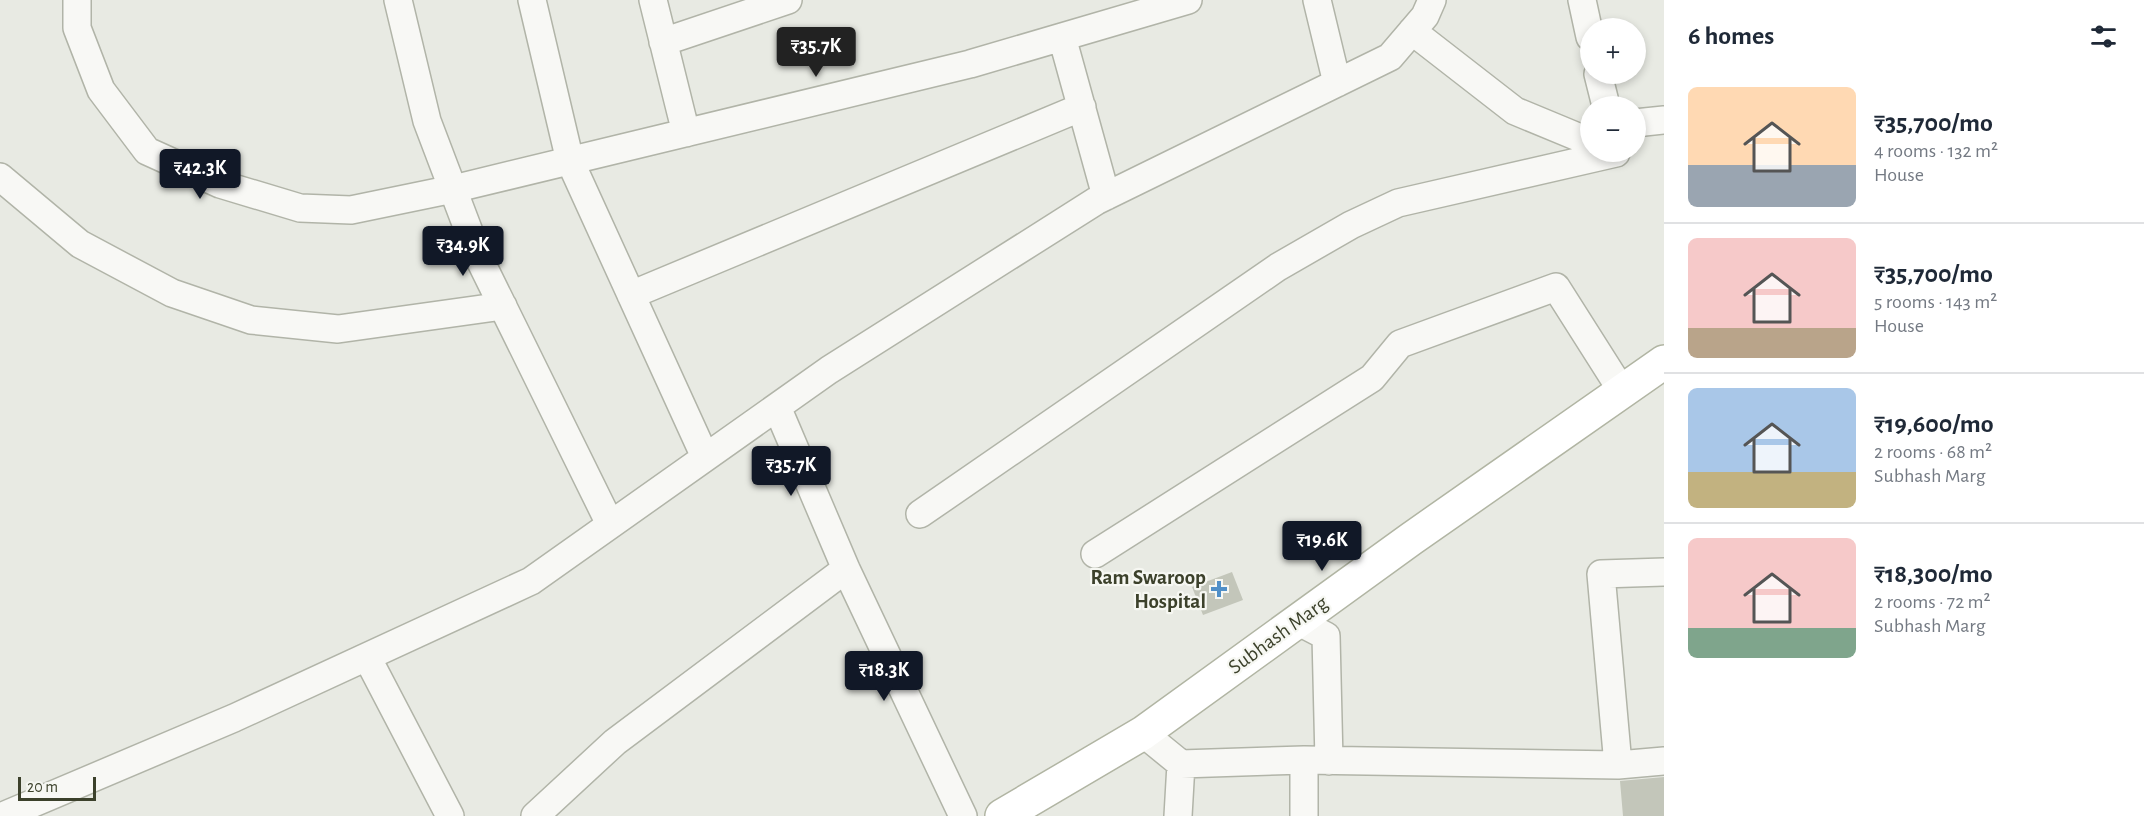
<!DOCTYPE html>
<meta charset="utf-8">
<style>
body{margin:0;font-family:"Alegreya Sans",sans-serif;background:#f2f2f3;color:#1f2937;height:100vh;display:flex;flex-direction:column;font-size:22px;white-space:nowrap}
*{box-sizing:border-box;margin:0}
p{font-size:20px;color:#747a83}
.icon{flex:none;width:33px;height:33px;fill:none;stroke:currentColor;stroke-width:2;stroke-linecap:round;stroke-linejoin:round}
.map{position:relative;flex:1;overflow:hidden}
.drawer{display:flex;flex-direction:column;background:#fff;width:480px}
.drawer>*{flex:none}
.buttons{position:absolute;left:1580px;top:18px;display:grid;gap:12px}
.buttons a{display:grid;place-items:center;width:66px;height:66px;border-radius:50%;background:#fff;box-shadow:0 3px 9px #0003;font-size:30px}
.scale{position:absolute;left:18px;bottom:15px;width:78px;box-sizing:border-box;padding-left:6px;border:3px solid #3c412b;border-top:0;font-size:16px;line-height:21px;white-space:nowrap;color:#3c412b;-webkit-text-stroke:4px #f6f7f2;paint-order:stroke}
.price{position:absolute;translate:-50% -51px;padding:0 14px;border-radius:6px;background:#111827;color:#fff;font-size:20px;line-height:39px;filter:drop-shadow(0 2px 3px #0008)}
.price::after{content:'';position:absolute;left:50%;top:36px;width:18px;height:14px;margin-left:-9px;background:inherit;clip-path:polygon(0 0,100% 0,50% 100%)}
.price.current{background:#222;color:#fff}
ul{padding:0;list-style:none}
li{display:flex;align-items:center;gap:18px;height:150px;padding:0 24px}
li+li{border-top:2px solid #e0e1e3}
li span{display:grid;place-items:center;flex:none;width:168px;height:120px;border-radius:9px;color:#555}
li>.icon{margin-inline-start:auto}
span .icon{width:72px;height:72px;fill:#fffc;stroke-width:1}
li b{font-size:26px}
h2{display:flex;justify-content:space-between;align-items:center;height:72px;padding:0 24px;font-size:26px}
main{display:flex;flex:1;min-height:0}
.map>svg:first-child{display:block}
.building{fill:#c3c6ba}
.lines{fill:none;stroke-linecap:round;stroke-linejoin:round}
.minor-casing{stroke:#b1b4a8;stroke-width:30}
.major-casing{stroke:#b1b5a3;stroke-width:36}
.minor{stroke:#f8f8f5;stroke-width:27}
.major{stroke:#fff;stroke-width:33}
.poi-dot{fill:#508fc7;stroke:#f6f7f2;stroke-width:2}
.labels{text-anchor:middle;dominant-baseline:central;stroke-width:4.5;stroke-linejoin:round;paint-order:stroke}
.poi-label{font-size:21px;font-weight:bold;fill:#3c412b;stroke:#f6f7f2;text-anchor:end}
.street-label{font-size:21px;fill:#3c412b;stroke:#f6f7f2}
</style>
<main>
<div class="map">
<svg width="1664" height="816" viewBox="0 0 1664 816">
<rect width="100%" height="100%" fill="#e8eae3"/>
<path class="building" d="M1232,572L1243,600L1203,615L1192,587Z
M1664,777V816H1623L1620,781Z"/>
<g class="lines">
<g class="minor-casing">
<path id="minor" d="M77,0V28L101,90L147,151L220,184L300,208L351,210L453,189L970,64L1188,0
M398,0L427,121L479,258L610,524
M532,0L570,161L705,457
M653,0L686,133
M1317,0L1337,83
M1582,0L1590,37
M1412,31L1515,111L1590,142
M1062,37L1106,196
M663,42L788,0
M1598,74L1606,106
M1635,123L1664,120
M0,177L80,244L172,293L251,320L338,329L503,306
M631,295L1082,107
M777,407L846,569L963,816
M920,514L1278,267L1351,225L1398,203L1616,153
M1095,554L1372,378L1400,344L1556,287L1622,391
M1297,621L1326,636L1329,761
M367,657L450,816
M1143,733L1181,764L1304,760L1618,765L1664,761
M1304,760V816
M1618,765L1601,574L1664,572
M3,816L234,718L531,581L829,370L1096,201L1390,57L1425,16L1432,0
M535,816L615,742L846,569
M1178,816L1181,764"/>
</g>
<g class="major-casing">
<path id="major" d="M1002,816L1143,733L1411,539L1664,362"/>
</g>
<use href="#minor" class="minor"/>
<use href="#major" class="major"/>
</g>
<path class="poi-dot" d="M1216 580h6v6h6v6h-6v6h-6v-6h-6v-6h6z"/>
<g class="labels">
<g class="poi-label">
<text x="1206" y="577">Ram Swaroop<tspan x="1206" dy="24">Hospital</tspan></text>
</g>
<g class="street-label">
<text transform="translate(1278 635) rotate(-36)">Subhash Marg</text>
</g>
</g>
</svg>
<div class="buttons">
<a>+</a>
<a>−</a>
</div>
<div class="scale">20 m</div>
<b class="price current" style="left:816px;top:78px">₹35.7K</b>
<b class="price" style="left:200px;top:200px">₹42.3K</b>
<b class="price" style="left:463px;top:277px">₹34.9K</b>
<b class="price" style="left:791px;top:497px">₹35.7K</b>
<b class="price" style="left:1322px;top:572px">₹19.6K</b>
<b class="price" style="left:884px;top:702px">₹18.3K</b>
</div>
<section class="drawer">
<h2>6 homes<svg class="icon" aria-label="filters" viewBox="0 0 24 24"><path d="M4 7h16M4 17h16"/><circle cx="9" cy="7" r="2"/><circle cx="15" cy="17" r="2"/></svg></h2>
<ul>
<li><span style="background:linear-gradient(#ffd9b3 65%,#9aa5b1 0)"><svg class="icon" aria-label="home" viewBox="0 0 24 24"><path d="M3 11l9-7 9 7M6 9v11h12V9"/></svg></span><div><b>₹35,700/mo</b><p>4 rooms · 132 m²</p><p>House</p></div></li>
<li><span style="background:linear-gradient(#f6c9c9 75%,#b9a48a 0)"><svg class="icon" aria-label="home" viewBox="0 0 24 24"><path d="M3 11l9-7 9 7M6 9v11h12V9"/></svg></span><div><b>₹35,700/mo</b><p>5 rooms · 143 m²</p><p>House</p></div></li>
<li><span style="background:linear-gradient(#a9c7e8 70%,#c2b280 0)"><svg class="icon" aria-label="home" viewBox="0 0 24 24"><path d="M3 11l9-7 9 7M6 9v11h12V9"/></svg></span><div><b>₹19,600/mo</b><p>2 rooms · 68 m²</p><p>Subhash Marg</p></div></li>
<li><span style="background:linear-gradient(#f6c9c9 75%,#7fa58c 0)"><svg class="icon" aria-label="home" viewBox="0 0 24 24"><path d="M3 11l9-7 9 7M6 9v11h12V9"/></svg></span><div><b>₹18,300/mo</b><p>2 rooms · 72 m²</p><p>Subhash Marg</p></div></li>
</ul>
</section>
</main>
